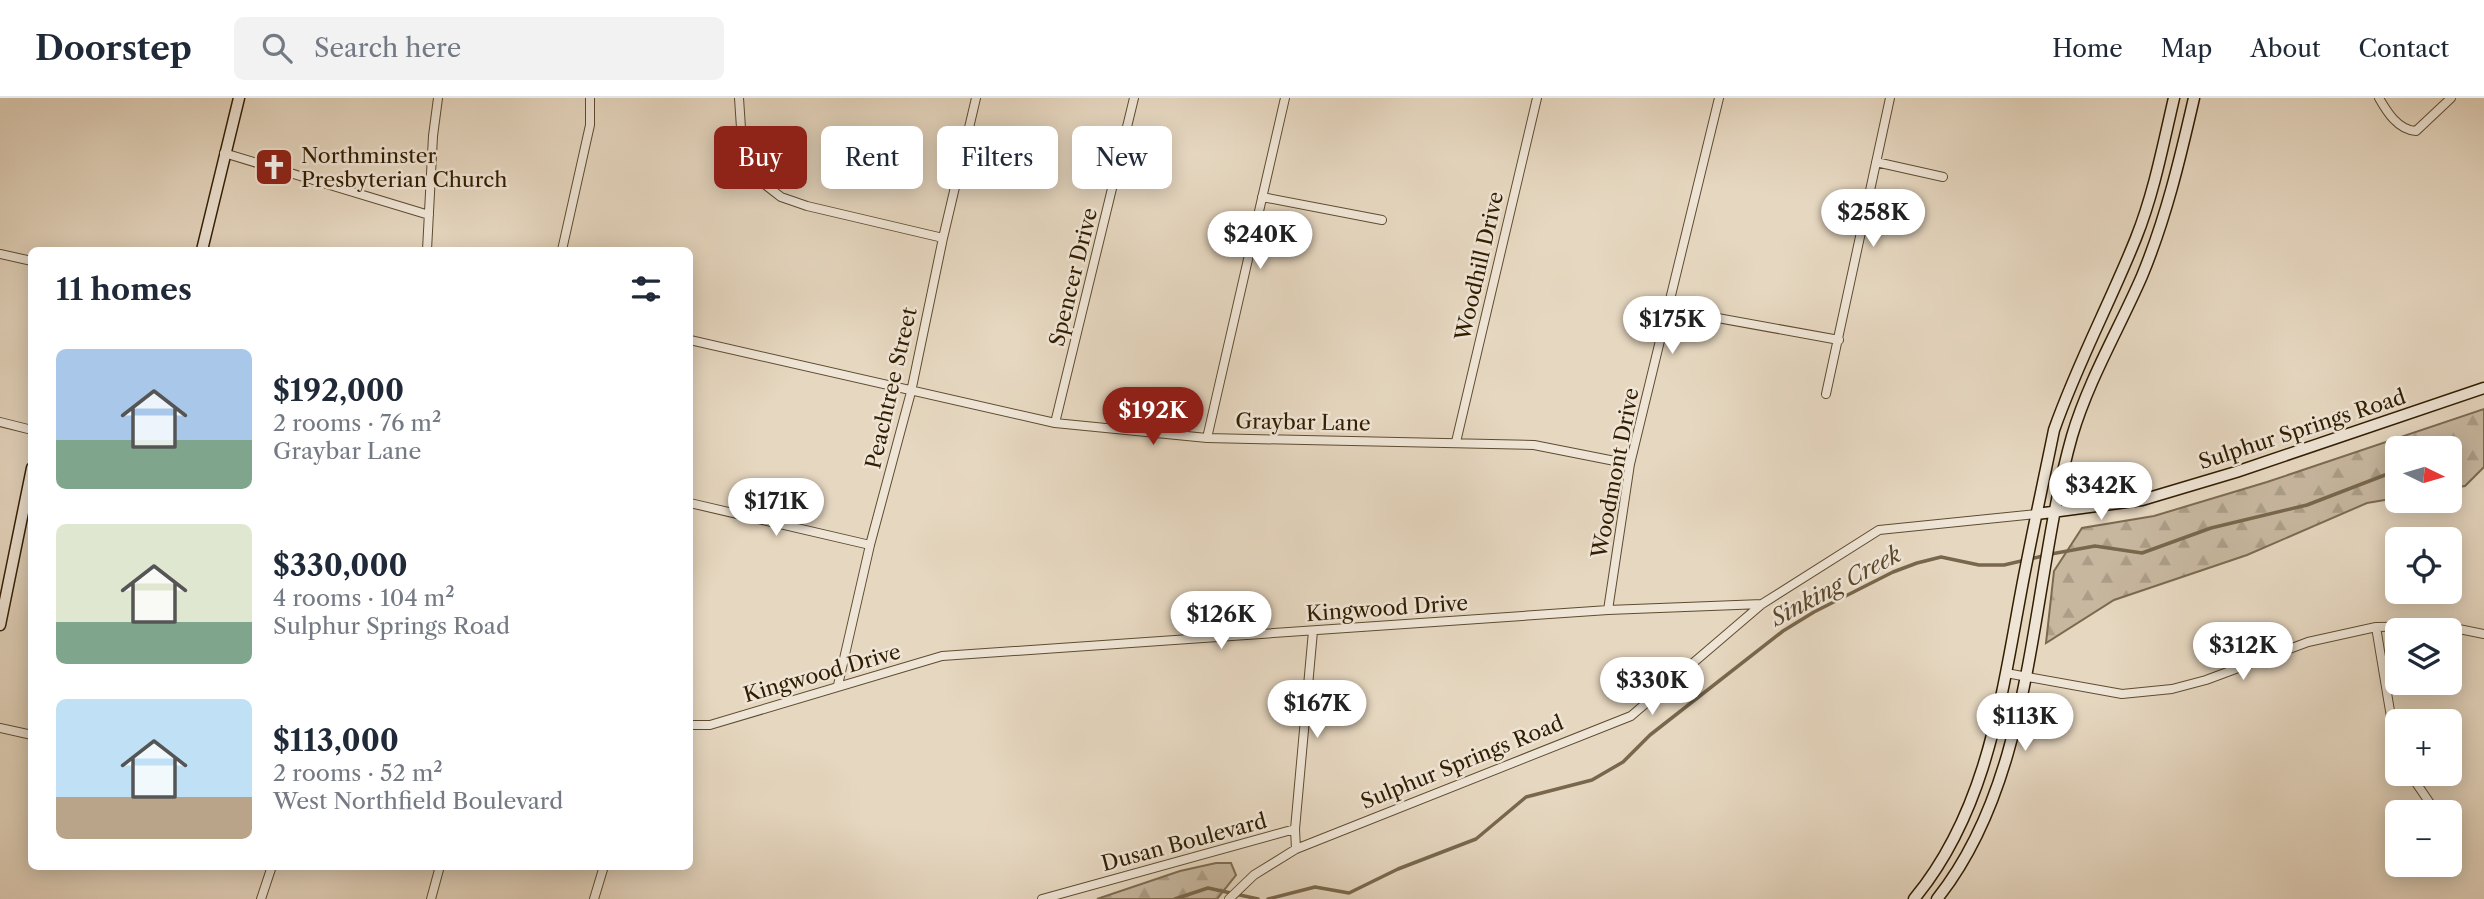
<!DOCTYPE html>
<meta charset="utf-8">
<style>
body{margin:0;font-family:"Libre Caslon Text",serif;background:#f2f2f3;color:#1f2937;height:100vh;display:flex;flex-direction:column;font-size:26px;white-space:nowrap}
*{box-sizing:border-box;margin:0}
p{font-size:23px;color:#747a83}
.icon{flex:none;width:38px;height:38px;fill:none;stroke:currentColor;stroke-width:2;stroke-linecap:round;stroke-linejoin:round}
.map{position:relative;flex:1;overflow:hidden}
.side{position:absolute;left:28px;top:149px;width:665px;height:623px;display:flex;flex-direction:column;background:#fff;border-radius:10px;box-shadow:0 4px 18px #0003}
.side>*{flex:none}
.hud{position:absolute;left:714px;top:28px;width:665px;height:63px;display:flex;gap:14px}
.needle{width:46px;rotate:95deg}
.buttons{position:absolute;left:2385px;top:338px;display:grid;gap:14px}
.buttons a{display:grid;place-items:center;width:77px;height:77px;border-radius:10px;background:#fff;box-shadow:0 4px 18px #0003;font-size:35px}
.price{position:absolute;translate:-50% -60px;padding:0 16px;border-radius:24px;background:#fff;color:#222;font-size:23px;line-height:46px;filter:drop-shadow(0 2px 4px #0008)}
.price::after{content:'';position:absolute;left:50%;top:42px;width:21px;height:16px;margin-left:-10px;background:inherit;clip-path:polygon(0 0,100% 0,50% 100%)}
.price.active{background:#8f2418;color:#fff}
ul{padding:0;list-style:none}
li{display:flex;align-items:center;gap:21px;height:175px;padding:0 28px}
li span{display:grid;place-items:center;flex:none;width:196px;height:140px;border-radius:10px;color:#555}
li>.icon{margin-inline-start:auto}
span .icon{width:84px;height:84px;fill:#fffc;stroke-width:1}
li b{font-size:30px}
h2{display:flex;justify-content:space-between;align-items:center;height:84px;padding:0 28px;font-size:30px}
.chip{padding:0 24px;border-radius:10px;background:#fff;box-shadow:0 4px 18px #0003;font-size:24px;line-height:63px}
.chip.active{background:#8f2418;color:#fff}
header{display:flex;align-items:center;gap:42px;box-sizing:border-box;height:98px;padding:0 35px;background:#fff;border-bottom:2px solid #e0e1e3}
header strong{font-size:33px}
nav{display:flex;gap:38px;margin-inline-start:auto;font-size:24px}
.search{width:490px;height:63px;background:#f2f2f3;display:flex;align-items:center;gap:18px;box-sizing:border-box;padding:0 24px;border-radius:10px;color:#747a83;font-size:26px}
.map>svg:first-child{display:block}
.forest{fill:url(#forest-firs);stroke:#7c6a50;stroke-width:2}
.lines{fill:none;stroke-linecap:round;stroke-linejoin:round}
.stream{stroke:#78674c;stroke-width:3.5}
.street-casing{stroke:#5e4c30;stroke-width:10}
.secondary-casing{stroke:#311d00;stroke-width:13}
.street{stroke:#efe5d6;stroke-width:8}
.secondary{stroke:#efe5d6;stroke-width:10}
.labels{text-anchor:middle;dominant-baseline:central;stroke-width:5;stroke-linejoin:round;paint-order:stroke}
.poi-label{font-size:21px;fill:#311d00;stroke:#efe5d6;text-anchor:start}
.street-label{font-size:21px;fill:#311d00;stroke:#efe5d6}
.water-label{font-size:23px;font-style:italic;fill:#5b482c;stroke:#efe5d6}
</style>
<header>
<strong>Doorstep</strong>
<div class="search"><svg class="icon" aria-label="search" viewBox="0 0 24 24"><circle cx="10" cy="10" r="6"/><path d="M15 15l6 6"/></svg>Search here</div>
<nav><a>Home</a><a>Map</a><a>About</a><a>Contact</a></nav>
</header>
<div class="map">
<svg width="2484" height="801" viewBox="0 0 2484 801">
<defs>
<pattern id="forest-firs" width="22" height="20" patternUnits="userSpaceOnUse" patternTransform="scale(1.75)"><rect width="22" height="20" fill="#c7b79f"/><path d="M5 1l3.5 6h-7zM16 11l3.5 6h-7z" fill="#ab9d87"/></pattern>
</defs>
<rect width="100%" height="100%" fill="#e6d7c0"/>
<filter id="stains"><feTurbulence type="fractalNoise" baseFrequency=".00286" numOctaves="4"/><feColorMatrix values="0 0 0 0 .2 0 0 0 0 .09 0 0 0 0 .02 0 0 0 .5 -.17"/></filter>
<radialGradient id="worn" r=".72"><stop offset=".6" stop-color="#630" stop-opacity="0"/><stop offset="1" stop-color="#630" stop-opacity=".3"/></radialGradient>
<path class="forest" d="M2484,311V369L2465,388L2450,390V350H2398L2397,400L2367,405L2247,457L2114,502L2046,545L2054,473L2082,430L2154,418L2267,384Z
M1216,765H1231L1236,777L1217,801H1097L1180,773Z"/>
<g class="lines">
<path class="stream" d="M2051,456L2095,448L2142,455L2211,430L2307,407L2398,372
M1175,801L1208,790L1258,801
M1268,801L1315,789L1349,795L1398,771L1476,741L1526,699L1592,682L1623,664L1650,637L1783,533L1814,514L1893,474L1917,465L1941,459L1979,467H2004L2043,458"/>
<g class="street-casing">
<path id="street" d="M739,0L742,45L748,66L759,82L781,99L807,108L943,140
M2379,0C2387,14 2398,32 2416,33L2451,0
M224,55L429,117
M1876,64L1943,79
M1262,99L1382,122
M427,152L433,38L438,0
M562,152L590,27V0
M0,156L32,163
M1668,211L1839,242
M690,242L1055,325L1207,340L1534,347L1630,366
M1826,296L1890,0
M0,324L32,332
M1055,325L1134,0
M1207,340L1285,0
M1456,344L1537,0
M690,405L870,447
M1608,512L1630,366L1719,0
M2376,529L2393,631L2398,643
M2006,575L2122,596L2172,591L2206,582L2308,544L2376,529L2444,528L2484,536
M838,587L870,447L911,294L943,140L976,0
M690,627H710L942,558L1608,512L1762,506
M0,630L32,637
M2410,676L2436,714
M1296,751L1295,731L1313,533
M261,801L272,768
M431,801L440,768
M594,801L604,768
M1042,801L1295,731
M1229,801L1254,777L1296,751L1631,618L1762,506L1879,432L2037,416"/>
</g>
<g class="secondary-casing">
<path id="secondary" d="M202,152L239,0
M2037,416L2142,402L2236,374L2484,290
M0,527L32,370
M1914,801C1986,714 2001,602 2021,494C2031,440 2043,386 2054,332C2077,266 2110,205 2136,140C2154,95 2163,47 2174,0
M1937,801C2036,677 2030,487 2072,338C2089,281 2119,231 2142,178C2166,120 2180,61 2194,0"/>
</g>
<use href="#street" class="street"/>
<use href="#secondary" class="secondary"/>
</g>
<defs>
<g id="church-square" transform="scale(2.0125)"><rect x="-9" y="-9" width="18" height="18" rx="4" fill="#8f2418" stroke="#efe5d6"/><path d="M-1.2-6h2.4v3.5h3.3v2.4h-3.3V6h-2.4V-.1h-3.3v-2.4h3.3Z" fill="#fff"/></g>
</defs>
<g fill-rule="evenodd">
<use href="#church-square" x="274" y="69"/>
</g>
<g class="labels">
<g class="poi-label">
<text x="301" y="57">Northminster<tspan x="301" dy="24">Presbyterian Church</tspan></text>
</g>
<g class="street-label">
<text transform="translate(1479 168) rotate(-77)">Woodhill Drive</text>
<text transform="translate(1073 179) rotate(-76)">Spencer Drive</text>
<text transform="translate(891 290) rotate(-77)">Peachtree Street</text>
<text transform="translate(1303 324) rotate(1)">Graybar Lane</text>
<text transform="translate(2302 331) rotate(-18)">Sulphur Springs Road</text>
<text transform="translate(1615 375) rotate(-79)">Woodmont Drive</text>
<text transform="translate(1387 510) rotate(-4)">Kingwood Drive</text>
<text transform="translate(822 575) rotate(-16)">Kingwood Drive</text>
<text transform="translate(1462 664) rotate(-22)">Sulphur Springs Road</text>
<text transform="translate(1184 744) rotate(-15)">Dusan Boulevard</text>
</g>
<g class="water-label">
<text transform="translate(1836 488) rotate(-28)">Sinking Creek</text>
</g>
</g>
<rect width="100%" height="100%" filter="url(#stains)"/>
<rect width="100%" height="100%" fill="url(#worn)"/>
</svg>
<div class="buttons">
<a><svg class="needle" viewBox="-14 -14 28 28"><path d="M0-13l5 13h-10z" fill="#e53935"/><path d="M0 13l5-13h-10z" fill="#747a83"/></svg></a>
<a><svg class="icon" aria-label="locate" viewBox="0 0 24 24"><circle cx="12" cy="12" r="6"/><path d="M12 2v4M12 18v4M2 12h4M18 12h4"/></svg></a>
<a><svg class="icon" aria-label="layers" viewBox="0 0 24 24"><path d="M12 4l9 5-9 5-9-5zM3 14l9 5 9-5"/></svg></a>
<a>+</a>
<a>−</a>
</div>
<b class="price" style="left:1873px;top:151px">$258K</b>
<b class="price" style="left:1260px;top:173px">$240K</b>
<b class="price" style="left:1672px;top:258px">$175K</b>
<b class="price active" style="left:1153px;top:349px">$192K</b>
<b class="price" style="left:2101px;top:424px">$342K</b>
<b class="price" style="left:776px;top:440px">$171K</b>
<b class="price" style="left:1221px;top:553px">$126K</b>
<b class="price" style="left:2243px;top:584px">$312K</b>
<b class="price" style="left:1652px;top:619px">$330K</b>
<b class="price" style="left:1317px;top:642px">$167K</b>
<b class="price" style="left:2025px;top:655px">$113K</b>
<div class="hud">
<a class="chip active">Buy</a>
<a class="chip">Rent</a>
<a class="chip">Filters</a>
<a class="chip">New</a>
</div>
<section class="side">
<h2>11 homes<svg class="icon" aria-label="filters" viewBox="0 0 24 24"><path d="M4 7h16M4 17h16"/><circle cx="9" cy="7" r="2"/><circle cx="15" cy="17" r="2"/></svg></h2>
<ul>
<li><span style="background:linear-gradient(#a9c7e8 65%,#7fa58c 0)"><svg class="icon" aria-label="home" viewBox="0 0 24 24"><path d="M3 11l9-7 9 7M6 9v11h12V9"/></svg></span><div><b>$192,000</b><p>2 rooms · 76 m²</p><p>Graybar Lane</p></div></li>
<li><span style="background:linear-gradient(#dfe7d0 70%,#7fa58c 0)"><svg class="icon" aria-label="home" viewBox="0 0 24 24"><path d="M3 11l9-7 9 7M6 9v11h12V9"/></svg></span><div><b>$330,000</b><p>4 rooms · 104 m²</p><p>Sulphur Springs Road</p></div></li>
<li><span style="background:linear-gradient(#bfe0f5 70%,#b9a48a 0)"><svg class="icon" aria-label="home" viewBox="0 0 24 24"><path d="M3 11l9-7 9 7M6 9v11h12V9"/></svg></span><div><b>$113,000</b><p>2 rooms · 52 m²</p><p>West Northfield Boulevard</p></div></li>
</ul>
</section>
</div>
